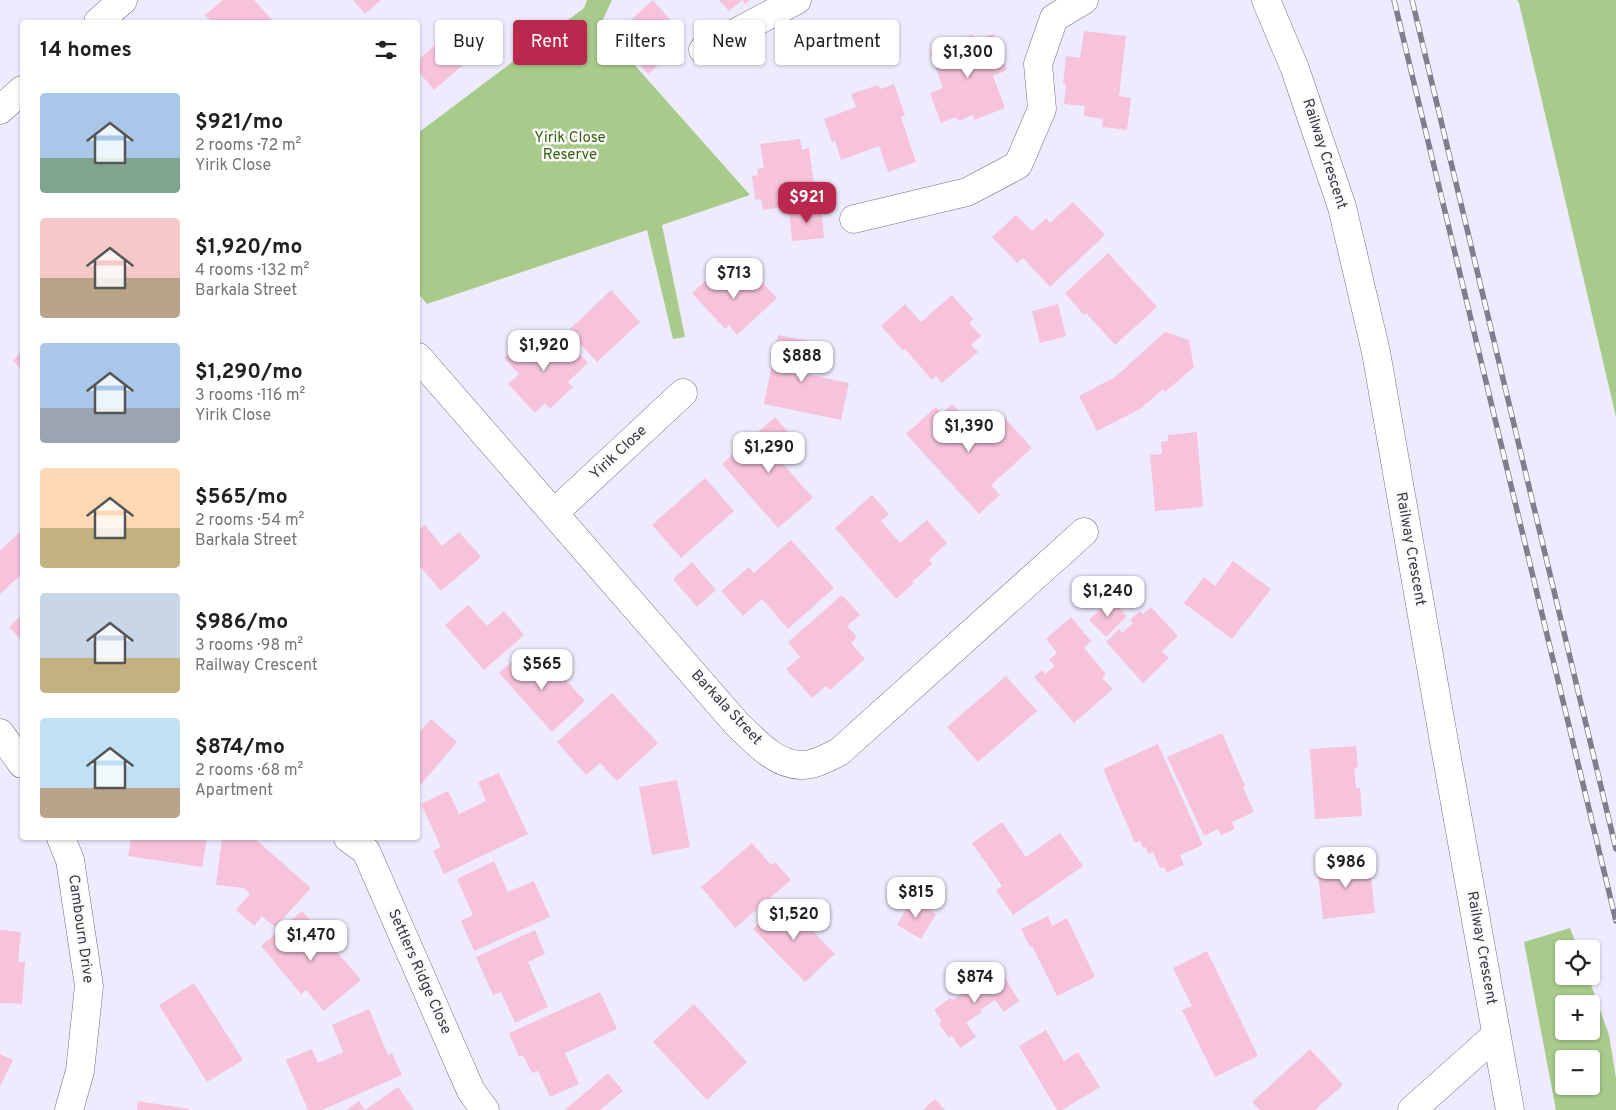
<!DOCTYPE html>
<meta charset="utf-8">
<style>
body{margin:0;font-family:Overpass,sans-serif;background:#f6f6f6;color:#202124;height:100vh;display:flex;flex-direction:column;font-size:19px;white-space:nowrap}
*{box-sizing:border-box;margin:0}
p{font-size:16px;color:#757577}
.icon{flex:none;width:28px;height:28px;fill:none;stroke:currentColor;stroke-width:2;stroke-linecap:round;stroke-linejoin:round}
.map{position:relative;flex:1;overflow:hidden}
.drawer{position:absolute;left:20px;top:20px;width:400px;height:820px;display:flex;flex-direction:column;background:#fff;border-radius:5px;box-shadow:0 1px 4px #0004}
.drawer>*{flex:none}
.top-card{position:absolute;left:435px;top:20px;width:475px;height:45px;display:flex;gap:10px}
.fabs{position:absolute;left:1555px;top:940px;display:grid;gap:10px}
.fabs a{display:grid;place-items:center;width:45px;height:45px;border-radius:5px;background:#fff;box-shadow:0 1px 4px #0004;font-size:25px}
.price{position:absolute;translate:-50% -42px;padding:0 11px;border-radius:10px;background:#fff;color:#222;font-size:16px;line-height:32px;filter:drop-shadow(0 1px 2px #0008)}
.price::after{content:'';position:absolute;left:50%;top:30px;width:15px;height:11px;margin-left:-8px;background:inherit;clip-path:polygon(0 0,100% 0,50% 100%)}
.price.active{background:#ba294d;color:#fff}
ul{padding:0;list-style:none}
li{display:flex;align-items:center;gap:15px;height:125px;padding:0 20px}
li span{display:grid;place-items:center;flex:none;width:140px;height:100px;border-radius:5px;color:#555}
li>.icon{margin-inline-start:auto}
span .icon{width:60px;height:60px;fill:#fffc;stroke-width:1}
li b{font-size:21px}
h2{display:flex;justify-content:space-between;align-items:center;height:60px;padding:0 20px;font-size:21px}
.tag{padding:0 18px;border-radius:5px;background:#fff;box-shadow:0 1px 4px #0004;font-size:18px;line-height:45px}
.tag.active{background:#ba294d;color:#fff}
.map>svg:first-child{display:block}
.green{fill:#a8cb8c;fill-rule:evenodd}
.building{fill:#f6c3db}
.lines{fill:none;stroke-linecap:round;stroke-linejoin:round}
.minor-casing{stroke:#736f84;stroke-width:29}
.major-casing{stroke:#736f84;stroke-width:29}
.minor{stroke:#fff;stroke-width:28}
.major{stroke:#fff;stroke-width:28}
.rail-casing{stroke:#807e8c;stroke-width:5.5}
.rail{stroke:#fbfbfb;stroke-width:4;stroke-dasharray:11;stroke-linecap:butt}
.labels{text-anchor:middle;dominant-baseline:central;stroke-width:5;stroke-linejoin:round;paint-order:stroke}
.park-label{font-size:15px;fill:#3c6112;stroke:#fbfbfb}
.street-label{font-size:15px;fill:#393741;stroke:#fbfbfb}
</style>
<div class="map">
<svg width="1616" height="1110" viewBox="0 0 1616 1110">
<rect width="100%" height="100%" fill="#efebff"/>
<path class="green" d="M587,0H612L600,26L750,195L662,225L685,337L673,339L647,230L427,304L418,293V133L584,8Z
M1517,0H1616V417L1519,3Z
M1570,928L1578,949H1564V976H1588L1609,1035L1616,1078V1110H1556L1524,942ZM1564,1004H1591V1031H1564ZM1564,1059H1591V1086H1564Z"/>
<path class="building" d="M223,0H254L274,22H212L205,15Z
M353,0H381L365,14Z
M653,0L673,23L654,40L668,56L648,74L614,35Z
M719,0H750L745,4L742,0L729,11Z
M454,29L475,54L434,90L418,71V60Z
M1084,31L1126,36L1119,96L1131,98L1127,130L1102,127L1103,119L1084,116L1085,106L1064,104L1066,85L1063,84L1066,56L1080,58Z
M993,34L1007,70L993,76L1005,108L974,120L973,115L959,121L956,117L941,123L930,93L943,88L930,52L972,35L974,41Z
M894,84L905,116L901,117L916,162L888,172L879,146L841,160L835,141L832,142L824,119L856,107L851,94L878,85L880,89Z
M800,139L802,150L809,148L814,185L824,184L826,201L763,210L761,199L755,200L752,176L758,175L757,169L764,168L760,144Z
M1073,202L1105,235L1050,287L1023,258L1017,263L992,237L1016,215L1032,231L1046,218L1050,223Z
M821,206L824,238L792,241L789,210Z
M1108,253L1157,307L1115,345L1086,313L1084,315L1065,293Z
M721,267L741,289L755,275L777,298L737,335L729,325L725,329L692,293Z
M611,290L640,322L597,362L568,331Z
M952,295L973,319L969,323L981,336L971,345L978,352L942,383L936,376L932,380L905,349L903,351L881,326L905,304L921,322Z
M1058,304L1066,336L1040,343L1032,311Z
M1165,332L1189,340L1194,367L1165,392L1163,389L1140,409L1097,431L1079,396L1115,377Z
M561,335L588,363L568,382L573,387L550,409L545,403L535,413L508,384L519,374L504,358L526,337L541,353Z
M778,335L813,342L806,374L849,383L841,420L764,404Z
M22,352V370L13,360Z
M952,404L972,426L961,436L970,447L1004,417L1032,448L991,485L1000,495L979,514L906,434L936,407L942,414Z
M775,417L796,441L777,457L813,498L778,528L722,464Z
M1197,432L1203,507L1155,511L1150,455L1162,454L1161,442L1168,441V435Z
M705,478L734,511L681,558L652,525Z
M872,495L889,514L881,521L900,543L927,520L947,543L929,560L932,564L912,582L914,583L896,599L835,528Z
M425,525L442,546L459,532L481,557L441,591L418,564V531Z
M22,530V574L0,594V548L1,550Z
M791,540L834,588L788,629L762,599L743,616L721,591L749,567L754,573Z
M1233,561L1271,589L1232,639L1184,603L1204,577L1215,586Z
M692,562L716,590L697,607L673,579Z
M842,595L860,615L847,626L857,637L851,643L865,659L830,690L826,686L812,698L786,669L800,657L788,642Z
M1111,599L1127,616L1106,637L1089,620Z
M468,605L487,626L504,611L524,635L484,670L445,625Z
M1151,607L1178,636L1162,651L1169,658L1143,683L1106,642L1119,629L1122,633L1133,623L1130,620L1140,611L1143,614Z
M22,615V641L9,627Z
M1071,617L1091,641L1084,648L1106,674L1102,678L1113,689L1074,723L1034,677L1042,670L1045,674L1055,666L1049,660L1057,653L1046,639Z
M525,650L554,682L561,675L585,701L552,732L499,673Z
M1006,676L1037,711L978,762L947,727Z
M612,693L658,743L617,781L600,763L586,775L557,742Z
M431,719L457,742L418,788V734Z
M1222,733L1245,786L1243,787L1254,812L1232,822L1235,829L1221,835L1218,829L1204,836L1167,757Z
M1158,744L1203,845L1180,855L1184,865L1166,873L1164,867L1160,868L1153,852L1148,854L1146,847L1143,848L1140,841L1135,843L1103,769Z
M1356,746L1358,767L1354,768L1356,788H1360L1362,816L1315,819L1310,749Z
M499,773L528,834L444,874L433,851L441,847L421,804L448,791L459,814L486,801L478,782Z
M677,780L690,847L652,855L639,787Z
M1002,822L1026,857L1060,833L1083,866L1013,915L996,890L1002,886L972,843Z
M131,838H207L202,867L128,856Z
M222,838H254L311,888L275,927L262,916L254,926L236,910L250,894L244,888L216,885Z
M752,843L771,865L775,862L791,880L735,928L701,887Z
M1369,859L1375,913L1323,919L1317,865Z
M494,861L508,892L534,881L550,917L474,951L461,921L473,915L457,879Z
M783,900L835,954L805,982L753,929Z
M911,900L936,914L921,939L897,925Z
M302,911L361,980L324,1011L306,990L301,994L261,946Z
M1048,916L1052,926L1067,918L1095,977L1057,996L1032,946L1030,947L1021,929Z
M0,930L21,932L18,962H25L22,1004L0,1003Z
M535,930L545,954L528,962L548,1007L515,1023L501,992L493,995L476,957Z
M1207,951L1258,1056L1215,1077L1182,1010L1192,1006L1173,968Z
M992,964L1001,977L1004,976L1019,1001L1004,1012L995,1000L980,1010L982,1012L966,1023L976,1037L960,1048L952,1036L949,1038L939,1024L942,1022L934,1010L950,998L953,1000L967,991L965,988L978,978L976,976Z
M194,983L243,1060L207,1082L159,1005Z
M600,992L617,1029L565,1053L579,1084L550,1097L538,1071L532,1073L523,1055L519,1057L509,1033Z
M694,1004L747,1062L707,1100L653,1042Z
M369,1009L388,1055L392,1053L402,1075L322,1110H308L286,1060L312,1049L318,1063L343,1052L332,1025Z
M1046,1030L1064,1061L1078,1052L1100,1087L1062,1110H1057L1019,1046Z
M1310,1049L1343,1085L1315,1110H1260L1252,1102Z
M0,1054L13,1060L0,1086Z
M608,1073L623,1091L600,1110H565Z
M398,1087L414,1110H346L359,1101L365,1110Z
M935,1099L945,1110H923Z
M138,1101L189,1109V1110H137Z"/>
<g class="lines">
<g class="minor-casing">
<path id="minor" d="M98,22L123,0
M703,50L797,0
M0,110L22,90
M854,219L967,192L1018,165L1042,109L1038,64L1054,18L1084,0
M418,357L736,723C753,739 775,765 801,765C815,765 827,758 839,752L1084,532
M554,513L683,393
M0,733L22,764
M61,838L70,860L89,986L80,1071L69,1110
M348,838L366,851L471,1091L485,1110
M1412,1110L1496,1035"/>
</g>
<g class="major-casing">
<path id="major" d="M1266,0L1295,69L1342,207L1376,352L1443,736L1510,1110"/>
</g>
<use href="#minor" class="minor"/>
<use href="#major" class="major"/>
<g class="rail-casing">
<path id="rail" d="M1394,0L1616,921
M1412,0L1616,849"/>
</g>
<use href="#rail" class="rail"/>
</g>
<g class="labels">
<g class="park-label">
<text x="570" y="138">Yirik Close<tspan x="570" dy="17">Reserve</tspan></text>
</g>
<g class="street-label">
<text transform="translate(1324 154) rotate(72)">Railway Crescent</text>
<text transform="translate(619 453) rotate(-43)">Yirik Close</text>
<text transform="translate(1410 549) rotate(80)">Railway Crescent</text>
<text transform="translate(726 708) rotate(47)">Barkala Street</text>
<text transform="translate(80 929) rotate(82)">Cambourn Drive</text>
<text transform="translate(1481 948) rotate(80)">Railway Crescent</text>
<text transform="translate(419 972) rotate(66)">Settlers Ridge Close</text>
</g>
</g>
</svg>
<div class="fabs">
<a><svg class="icon" aria-label="locate" viewBox="0 0 24 24"><circle cx="12" cy="12" r="6"/><path d="M12 2v4M12 18v4M2 12h4M18 12h4"/></svg></a>
<a>+</a>
<a>−</a>
</div>
<b class="price" style="left:968px;top:79px">$1,300</b>
<b class="price active" style="left:807px;top:224px">$921</b>
<b class="price" style="left:734px;top:300px">$713</b>
<b class="price" style="left:544px;top:372px">$1,920</b>
<b class="price" style="left:802px;top:383px">$888</b>
<b class="price" style="left:969px;top:453px">$1,390</b>
<b class="price" style="left:769px;top:474px">$1,290</b>
<b class="price" style="left:1108px;top:618px">$1,240</b>
<b class="price" style="left:542px;top:691px">$565</b>
<b class="price" style="left:1346px;top:889px">$986</b>
<b class="price" style="left:916px;top:919px">$815</b>
<b class="price" style="left:794px;top:941px">$1,520</b>
<b class="price" style="left:311px;top:962px">$1,470</b>
<b class="price" style="left:975px;top:1004px">$874</b>
<div class="top-card">
<a class="tag">Buy</a>
<a class="tag active">Rent</a>
<a class="tag">Filters</a>
<a class="tag">New</a>
<a class="tag">Apartment</a>
</div>
<section class="drawer">
<h2>14 homes<svg class="icon" aria-label="filters" viewBox="0 0 24 24"><path d="M4 7h16M4 17h16"/><circle cx="9" cy="7" r="2"/><circle cx="15" cy="17" r="2"/></svg></h2>
<ul>
<li><span style="background:linear-gradient(#a9c7e8 65%,#7fa58c 0)"><svg class="icon" aria-label="home" viewBox="0 0 24 24"><path d="M3 11l9-7 9 7M6 9v11h12V9"/></svg></span><div><b>$921/mo</b><p>2 rooms · 72 m²</p><p>Yirik Close</p></div></li>
<li><span style="background:linear-gradient(#f6c9c9 60%,#b9a48a 0)"><svg class="icon" aria-label="home" viewBox="0 0 24 24"><path d="M3 11l9-7 9 7M6 9v11h12V9"/></svg></span><div><b>$1,920/mo</b><p>4 rooms · 132 m²</p><p>Barkala Street</p></div></li>
<li><span style="background:linear-gradient(#a9c7e8 65%,#9aa5b1 0)"><svg class="icon" aria-label="home" viewBox="0 0 24 24"><path d="M3 11l9-7 9 7M6 9v11h12V9"/></svg></span><div><b>$1,290/mo</b><p>3 rooms · 116 m²</p><p>Yirik Close</p></div></li>
<li><span style="background:linear-gradient(#ffd9b3 60%,#c2b280 0)"><svg class="icon" aria-label="home" viewBox="0 0 24 24"><path d="M3 11l9-7 9 7M6 9v11h12V9"/></svg></span><div><b>$565/mo</b><p>2 rooms · 54 m²</p><p>Barkala Street</p></div></li>
<li><span style="background:linear-gradient(#c9d6e8 65%,#c2b280 0)"><svg class="icon" aria-label="home" viewBox="0 0 24 24"><path d="M3 11l9-7 9 7M6 9v11h12V9"/></svg></span><div><b>$986/mo</b><p>3 rooms · 98 m²</p><p>Railway Crescent</p></div></li>
<li><span style="background:linear-gradient(#bfe0f5 70%,#b9a48a 0)"><svg class="icon" aria-label="home" viewBox="0 0 24 24"><path d="M3 11l9-7 9 7M6 9v11h12V9"/></svg></span><div><b>$874/mo</b><p>2 rooms · 68 m²</p><p>Apartment</p></div></li>
</ul>
</section>
</div>
